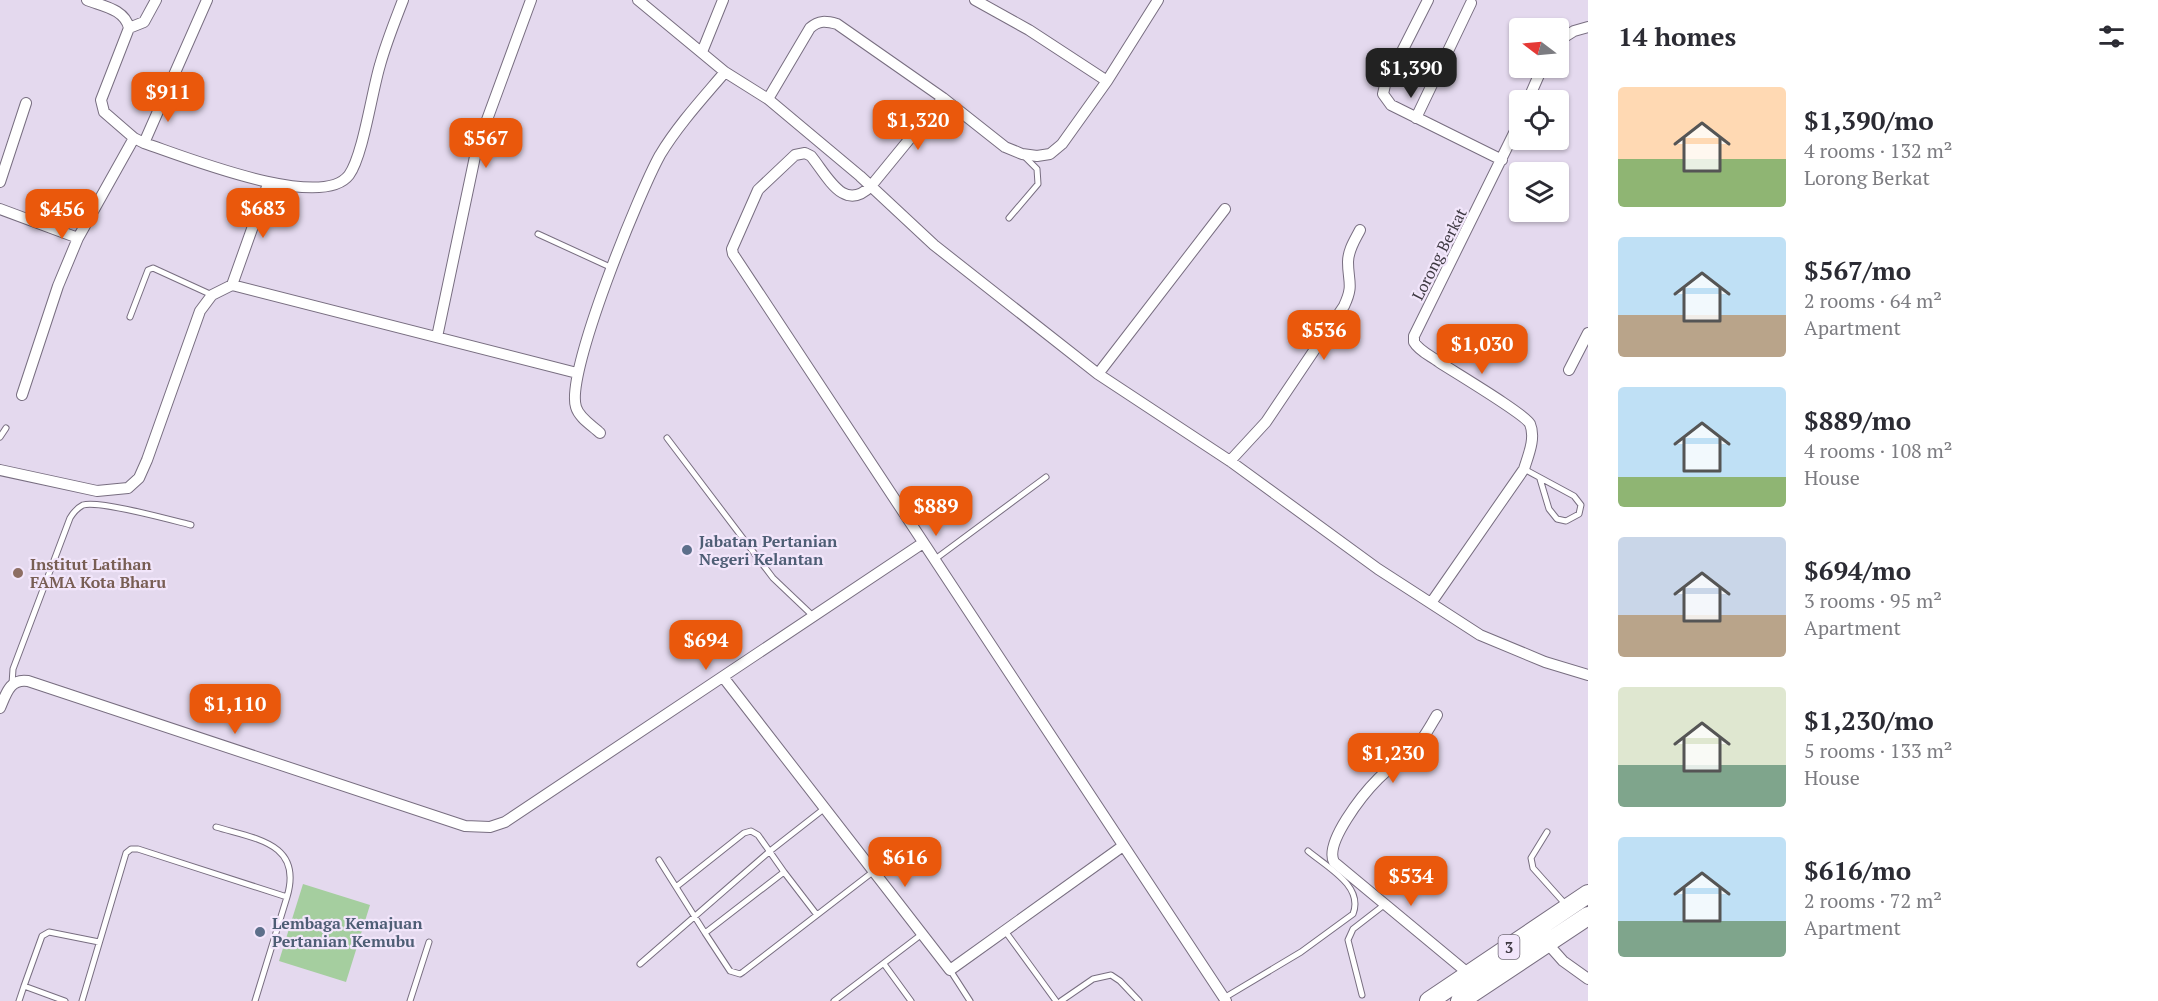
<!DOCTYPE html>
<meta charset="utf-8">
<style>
body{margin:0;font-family:"PT Serif",serif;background:#f7f7f7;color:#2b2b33;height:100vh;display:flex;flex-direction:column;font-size:22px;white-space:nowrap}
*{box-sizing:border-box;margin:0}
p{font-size:20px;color:#7c7c81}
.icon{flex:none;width:33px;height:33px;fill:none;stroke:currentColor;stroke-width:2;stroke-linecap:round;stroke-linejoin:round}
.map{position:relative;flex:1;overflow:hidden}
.drawer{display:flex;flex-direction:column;background:#fff;width:570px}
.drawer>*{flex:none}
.needle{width:39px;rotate:286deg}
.tools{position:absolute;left:1509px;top:18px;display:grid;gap:12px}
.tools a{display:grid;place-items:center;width:60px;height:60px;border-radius:6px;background:#fff;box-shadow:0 2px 4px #0004;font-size:30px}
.price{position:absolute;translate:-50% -51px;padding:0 14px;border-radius:12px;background:#ea580c;color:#fff;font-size:20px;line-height:39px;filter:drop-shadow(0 2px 3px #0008)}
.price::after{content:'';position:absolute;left:50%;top:36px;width:18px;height:14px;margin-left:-9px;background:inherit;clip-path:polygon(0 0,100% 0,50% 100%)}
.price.active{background:#222;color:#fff}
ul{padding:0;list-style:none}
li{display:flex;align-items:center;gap:18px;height:150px;padding:0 30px}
li span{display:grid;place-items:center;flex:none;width:168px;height:120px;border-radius:6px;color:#555}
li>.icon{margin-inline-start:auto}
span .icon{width:72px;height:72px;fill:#fffc;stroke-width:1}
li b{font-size:26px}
h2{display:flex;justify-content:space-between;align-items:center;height:72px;padding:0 30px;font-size:26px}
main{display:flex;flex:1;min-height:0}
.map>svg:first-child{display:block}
.green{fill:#a5ce9f}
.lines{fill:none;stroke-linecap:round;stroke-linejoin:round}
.service-casing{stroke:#786e80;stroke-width:7}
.minor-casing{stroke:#786e80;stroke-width:12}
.trunk-casing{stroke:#786e80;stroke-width:20}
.service{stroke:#fff;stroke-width:5}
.minor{stroke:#fff;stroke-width:10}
.trunk{stroke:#fff;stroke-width:18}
.service-dot{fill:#5c6f8a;stroke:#f2e6fb;stroke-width:2}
.education-dot{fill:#8d6e63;stroke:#f2e6fb;stroke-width:2}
.labels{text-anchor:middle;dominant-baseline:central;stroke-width:4.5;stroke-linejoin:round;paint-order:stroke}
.shield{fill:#f2e6fb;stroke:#746d7a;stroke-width:1.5}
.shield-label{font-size:15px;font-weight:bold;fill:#3e3942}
.street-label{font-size:16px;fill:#3e3942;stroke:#f2e6fb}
.service-label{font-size:16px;font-weight:bold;fill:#4e5e75;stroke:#f2e6fb;text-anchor:start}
.education-label{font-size:16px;font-weight:bold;fill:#785e54;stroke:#f2e6fb;text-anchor:start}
</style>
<main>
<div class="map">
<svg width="1588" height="1001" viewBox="0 0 1588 1001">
<rect width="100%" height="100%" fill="#e4d9ee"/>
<path class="green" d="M303,884L370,905L346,982L279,961Z"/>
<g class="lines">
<g class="service-casing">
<path id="service" d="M1009,218L1038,184L1037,169L1023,155
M538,234L610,267
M130,317L148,270L153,268L212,295
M0,437L6,428
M667,438L773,578L813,616
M1524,469L1574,496L1581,505L1579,514L1566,521L1557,519L1549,509L1540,479
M934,560L1046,477
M12,684L13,669L70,518C73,513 77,508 83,505C99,500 171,520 191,525
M216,827C256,839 303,843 287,897
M1547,832L1531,858L1533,868L1567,906
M659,860L676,887
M817,915L784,872L705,933L730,971L740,974L743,972L874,871
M1005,931L1056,1001
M705,933L676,887L744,833L751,831L758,835L784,872
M640,964L770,851L825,808
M884,964L911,1001
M950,970L970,1001
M24,986L42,936L49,932L99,942
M1362,995L1348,940L1353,929L1384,905
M1224,998L1301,952L1353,914C1364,886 1327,867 1308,851
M19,1001L24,986L65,1001
M82,1001L126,853L131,849H138L287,897L255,1001
M410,1001L429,942
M834,1001L922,934
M1061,1001L1093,979L1111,975L1120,981L1139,1001"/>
</g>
<g class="minor-casing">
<path id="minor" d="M87,0C102,6 125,9 129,28L101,100L104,112L134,138
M207,0L144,143C183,156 321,212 349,175C363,156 372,91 380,65C386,43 395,21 403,0
M638,0L725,72L768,99L860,176L934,245L1098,374L1230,461L1378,569L1480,635L1545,662L1588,675
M975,0L1029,30L1107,81
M1428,0L1385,85L1383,94L1391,105L1502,160
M129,28L144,22L156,0
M1558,41L1574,31L1588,27
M702,52L723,0
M943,98L871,186C844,213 828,177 811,156L805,153L795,155L758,190L732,249L733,254L1226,1001
M768,99L810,28C819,20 826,21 837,24L943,98L1005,147L1022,154L1037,156L1050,154L1062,144L1107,81L1158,0
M1528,100L1542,68
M1416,118L1471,3
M0,182L26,103
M0,209L78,238
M232,285L268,184
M437,337L477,147L531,0
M1569,370L1588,333
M1098,374L1225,209
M22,395L58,286L78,238L134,138L144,143
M600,433C593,426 579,418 576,407C565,373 640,191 660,155C678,125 703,98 725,72
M1230,461L1266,422L1344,306C1354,285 1348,282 1348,262C1348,250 1355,240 1360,230
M0,470L97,491L128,488L139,478L147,460L200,311L212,295L232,285L577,373
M1431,603L1524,469C1528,456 1536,438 1530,424C1525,414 1454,372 1439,362C1431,356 1419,351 1414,342V336L1520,121
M723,677L950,970L1123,846
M0,708C6,694 10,678 28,681L465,826L490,827L505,822L923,543
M1437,715C1432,723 1428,731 1422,739C1409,754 1392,765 1378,779C1363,794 1324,843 1334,862L1469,974
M1547,943L1563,961L1588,979"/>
</g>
<g class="trunk-casing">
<path id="trunk" d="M1429,1001L1588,894
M1460,1001L1588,916"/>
</g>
<use href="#service" class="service"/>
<use href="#minor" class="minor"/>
<use href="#trunk" class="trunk"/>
</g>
<g class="service-dot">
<circle cx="687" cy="550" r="6"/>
<circle cx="260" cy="932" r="6"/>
</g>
<circle class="education-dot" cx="18" cy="573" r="6"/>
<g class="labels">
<rect class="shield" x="1498.5" y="935" width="21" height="24" rx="4.5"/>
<g class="shield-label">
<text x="1509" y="947">3</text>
</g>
<g class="street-label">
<text transform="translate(1439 254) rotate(-63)">Lorong Berkat</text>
</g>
<g class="service-label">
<text x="699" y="541">Jabatan Pertanian<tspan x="699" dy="18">Negeri Kelantan</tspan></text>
<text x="272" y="923">Lembaga Kemajuan<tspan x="272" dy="18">Pertanian Kemubu</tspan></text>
</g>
<g class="education-label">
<text x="30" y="564">Institut Latihan<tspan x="30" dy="18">FAMA Kota Bharu</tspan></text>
</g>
</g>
</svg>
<div class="tools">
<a><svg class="needle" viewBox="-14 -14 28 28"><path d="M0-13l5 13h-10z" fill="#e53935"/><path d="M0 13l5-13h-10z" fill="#7c7c81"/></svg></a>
<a><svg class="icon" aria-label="locate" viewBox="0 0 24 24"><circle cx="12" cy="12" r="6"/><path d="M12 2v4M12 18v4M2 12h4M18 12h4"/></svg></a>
<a><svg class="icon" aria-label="layers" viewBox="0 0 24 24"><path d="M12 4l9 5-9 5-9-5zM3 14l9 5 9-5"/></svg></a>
</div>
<b class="price active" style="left:1411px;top:99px">$1,390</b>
<b class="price" style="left:168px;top:123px">$911</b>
<b class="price" style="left:918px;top:151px">$1,320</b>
<b class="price" style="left:486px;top:169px">$567</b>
<b class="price" style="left:263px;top:239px">$683</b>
<b class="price" style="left:62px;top:240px">$456</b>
<b class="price" style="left:1324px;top:361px">$536</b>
<b class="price" style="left:1482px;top:375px">$1,030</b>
<b class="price" style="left:936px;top:537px">$889</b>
<b class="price" style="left:706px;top:671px">$694</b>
<b class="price" style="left:235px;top:735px">$1,110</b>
<b class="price" style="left:1393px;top:784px">$1,230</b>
<b class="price" style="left:905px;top:888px">$616</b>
<b class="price" style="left:1411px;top:907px">$534</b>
</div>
<section class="drawer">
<h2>14 homes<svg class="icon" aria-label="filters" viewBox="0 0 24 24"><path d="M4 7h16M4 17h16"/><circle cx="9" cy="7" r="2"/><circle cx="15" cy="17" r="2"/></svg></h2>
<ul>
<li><span style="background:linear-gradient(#ffd9b3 60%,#8fb573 0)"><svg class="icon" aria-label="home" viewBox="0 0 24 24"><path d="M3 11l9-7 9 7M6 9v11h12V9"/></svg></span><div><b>$1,390/mo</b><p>4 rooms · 132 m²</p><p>Lorong Berkat</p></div></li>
<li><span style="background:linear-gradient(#bfe0f5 65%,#b9a48a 0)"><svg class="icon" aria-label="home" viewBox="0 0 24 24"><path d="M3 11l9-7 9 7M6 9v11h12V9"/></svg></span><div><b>$567/mo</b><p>2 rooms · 64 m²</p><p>Apartment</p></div></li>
<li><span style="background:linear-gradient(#bfe0f5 75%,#8fb573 0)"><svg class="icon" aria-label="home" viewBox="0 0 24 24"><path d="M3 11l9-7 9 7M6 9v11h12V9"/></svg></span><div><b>$889/mo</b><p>4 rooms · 108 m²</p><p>House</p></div></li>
<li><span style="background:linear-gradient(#c9d6e8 65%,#b9a48a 0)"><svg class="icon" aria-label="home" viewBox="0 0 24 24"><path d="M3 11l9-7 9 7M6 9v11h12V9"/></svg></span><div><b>$694/mo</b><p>3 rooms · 95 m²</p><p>Apartment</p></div></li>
<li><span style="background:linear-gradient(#dfe7d0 65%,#7fa58c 0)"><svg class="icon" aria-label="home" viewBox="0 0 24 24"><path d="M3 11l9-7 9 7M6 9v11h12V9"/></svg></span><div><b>$1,230/mo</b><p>5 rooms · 133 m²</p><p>House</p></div></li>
<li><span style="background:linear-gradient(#bfe0f5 70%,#7fa58c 0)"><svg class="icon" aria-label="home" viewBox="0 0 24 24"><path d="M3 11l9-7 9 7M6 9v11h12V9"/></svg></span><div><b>$616/mo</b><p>2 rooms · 72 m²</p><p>Apartment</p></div></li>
</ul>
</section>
</main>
